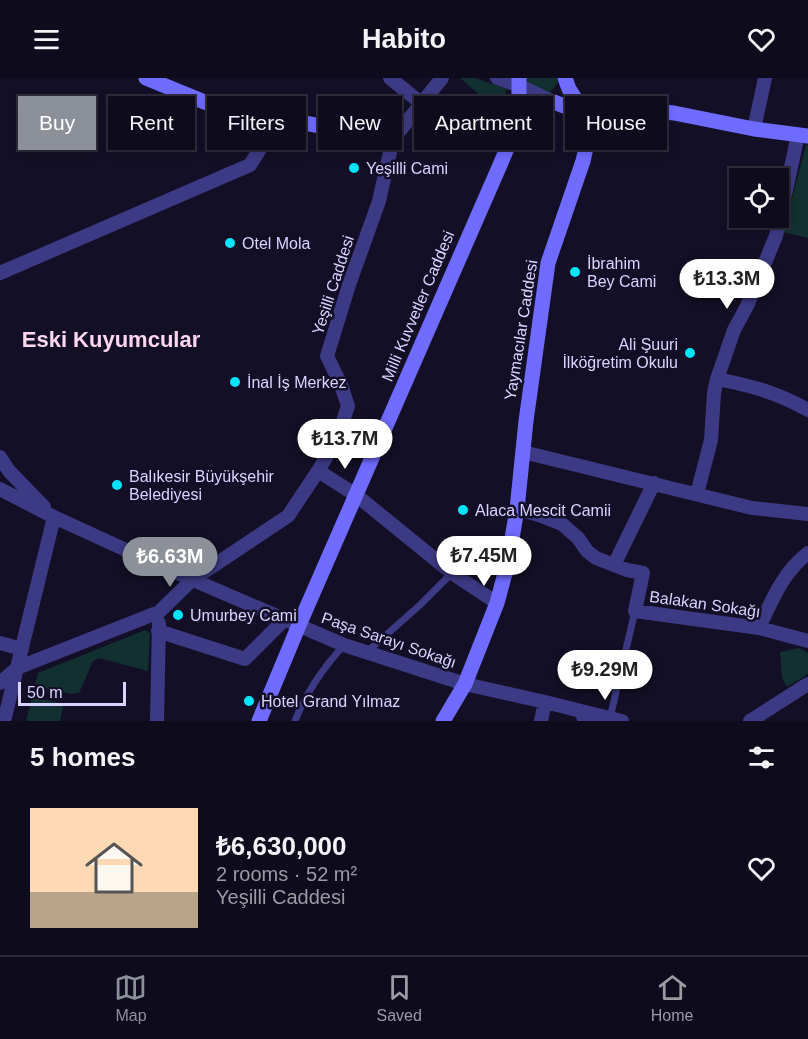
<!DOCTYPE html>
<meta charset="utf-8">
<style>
body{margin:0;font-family:Helvetica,sans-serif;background:#171425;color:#f1f3f6;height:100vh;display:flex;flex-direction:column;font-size:22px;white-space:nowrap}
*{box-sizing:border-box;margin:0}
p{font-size:20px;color:#9b9ba3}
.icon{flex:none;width:33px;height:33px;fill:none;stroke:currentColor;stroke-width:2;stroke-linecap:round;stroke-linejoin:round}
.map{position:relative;height:643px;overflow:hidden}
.details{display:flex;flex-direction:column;background:#0e0b1c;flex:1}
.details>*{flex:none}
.hud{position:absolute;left:18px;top:18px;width:772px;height:54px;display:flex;gap:12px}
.buttons{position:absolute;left:729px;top:90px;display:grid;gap:12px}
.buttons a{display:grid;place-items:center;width:60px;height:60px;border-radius:0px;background:#0e0b1c;box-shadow:0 3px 9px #0003,0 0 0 2px #2e2b3b;font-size:30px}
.scale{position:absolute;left:18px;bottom:15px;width:108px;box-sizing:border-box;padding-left:6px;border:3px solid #d9d4ff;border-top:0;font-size:16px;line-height:21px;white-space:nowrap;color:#d9d4ff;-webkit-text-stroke:4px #130f26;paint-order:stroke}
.price{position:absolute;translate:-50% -51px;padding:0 14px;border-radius:21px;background:#fff;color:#222;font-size:20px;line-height:39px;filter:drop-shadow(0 2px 3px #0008)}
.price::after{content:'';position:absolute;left:50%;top:36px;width:18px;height:14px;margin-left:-9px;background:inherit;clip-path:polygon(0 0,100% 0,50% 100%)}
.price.active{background:#8c9099;color:#fff}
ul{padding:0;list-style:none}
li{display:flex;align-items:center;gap:18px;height:150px;padding:0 30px}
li+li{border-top:2px solid #2e2b3b}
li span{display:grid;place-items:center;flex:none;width:168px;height:120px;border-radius:0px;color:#555}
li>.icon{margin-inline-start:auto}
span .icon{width:72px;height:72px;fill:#fffc;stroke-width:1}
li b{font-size:26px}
h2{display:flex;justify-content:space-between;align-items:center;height:72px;padding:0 30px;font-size:26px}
.pill{padding:0 21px;border-radius:0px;background:#0e0b1c;box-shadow:0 3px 9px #0003,0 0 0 2px #2e2b3b;font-size:21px;line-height:54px}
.pill.active{background:#8c9099;color:#fff}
header{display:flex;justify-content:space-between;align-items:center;height:78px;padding:0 30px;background:#0e0b1c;font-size:27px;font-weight:600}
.tabs{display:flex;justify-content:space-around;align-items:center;height:84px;border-top:2px solid #2e2b3b;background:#0e0b1c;font-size:16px;color:#9b9ba3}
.tabs a{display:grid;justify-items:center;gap:3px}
.tabs .active{color:#8c9099}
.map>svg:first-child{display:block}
.green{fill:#12302f}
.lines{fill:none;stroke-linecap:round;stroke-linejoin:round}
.lane{stroke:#3d3a85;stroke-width:7}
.street{stroke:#3d3a85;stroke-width:14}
.secondary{stroke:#6f6bff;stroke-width:15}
.poi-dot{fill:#00e5ff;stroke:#130f26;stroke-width:2}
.labels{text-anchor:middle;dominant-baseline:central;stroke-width:5;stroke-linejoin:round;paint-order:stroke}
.poi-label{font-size:16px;fill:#d9d4ff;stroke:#130f26;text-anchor:start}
.street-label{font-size:16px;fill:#d9d4ff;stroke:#130f26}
.district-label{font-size:22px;font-weight:bold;fill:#ffd6f0;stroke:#130f26}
</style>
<header><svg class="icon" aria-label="menu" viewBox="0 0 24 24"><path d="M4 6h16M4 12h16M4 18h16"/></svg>Habito<svg class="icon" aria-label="heart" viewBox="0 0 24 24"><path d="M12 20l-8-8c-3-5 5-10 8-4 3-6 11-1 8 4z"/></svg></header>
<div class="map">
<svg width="808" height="643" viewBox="0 0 808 643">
<rect width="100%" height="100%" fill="#130f26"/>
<path class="green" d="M460,0H475L507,11L498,33Z
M526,0H557L558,5L550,14L528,6Z
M806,67H808V160L783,154Z
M145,552L150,555L148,593L99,580L93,583L79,615L72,616L35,608L38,595Z
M799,570L808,575V596L787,609L782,600L780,574Z
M32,619L56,624L63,629L60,643H26Z"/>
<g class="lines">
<path class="lane" d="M368,573L420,527L452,495
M610,640L635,533
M295,643C306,614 324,589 344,567"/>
<path class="street" d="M390,0L422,26
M497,0L520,8L554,24
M754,51L765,0
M0,195L250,87L260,71L268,38
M717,301C752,308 776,314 808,332
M523,374L752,430L808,436
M0,379L9,393L44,429
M318,393L356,417L452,495L497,525
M0,411L54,439L161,488L344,567L465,606L545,624L581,633L585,643
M697,416L711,362L714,315L717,301L734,252L747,228L776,158L798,57
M517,431L539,437L562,446L578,460L587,473L596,480L627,492L643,495L635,533L759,550L808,563
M614,487L654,405
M759,550C772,522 783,494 808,475
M158,553L245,581L285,541
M0,565L22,571
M0,605L17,590L159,534L192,502L288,438L318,393L337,361L348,328L341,307L327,278L349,207L379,123L393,61L442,0
M581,633L622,643
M4,643L54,439
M157,643L159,545
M541,643L545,624
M750,643L808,606"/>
<path class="secondary" d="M146,0L224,32L282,41L393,61
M510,40L519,18V0
M259,643L299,547L500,87L524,30L528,26L554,24L584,36L620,29L674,35L754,51L808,58
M443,643L465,606L497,525L508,484L517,431L526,343L548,185L583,83L590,52L583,33L569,11L565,0"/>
</g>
<g class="poi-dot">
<circle cx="354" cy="90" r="6"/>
<circle cx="230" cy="165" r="6"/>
<circle cx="575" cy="194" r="6"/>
<circle cx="690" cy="275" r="6"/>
<circle cx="235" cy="304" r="6"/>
<circle cx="117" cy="407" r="6"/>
<circle cx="463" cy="432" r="6"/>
<circle cx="178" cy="537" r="6"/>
<circle cx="249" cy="623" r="6"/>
</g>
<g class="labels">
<g class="poi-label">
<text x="366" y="90">Yeşilli Cami</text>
<text x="242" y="165">Otel Mola</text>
<text x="587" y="185">İbrahim<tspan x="587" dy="18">Bey Cami</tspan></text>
<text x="678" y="266" text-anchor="end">Ali Şuuri<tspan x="678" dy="18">İlköğretim Okulu</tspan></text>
<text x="247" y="304">İnal İş Merkez</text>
<text x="129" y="398">Balıkesir Büyükşehir<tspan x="129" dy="18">Belediyesi</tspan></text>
<text x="475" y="432">Alaca Mescit Camii</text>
<text x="190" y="537">Umurbey Cami</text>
<text x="261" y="623">Hotel Grand Yılmaz</text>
</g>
<g class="street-label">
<text transform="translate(333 207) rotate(-72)">Yeşilli Caddesi</text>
<text transform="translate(418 228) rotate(-67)">Milli Kuvvetler Caddesi</text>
<text transform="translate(521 252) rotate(-81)">Yaymacılar Caddesi</text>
<text transform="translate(705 526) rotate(8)">Balakan Sokağı</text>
<text transform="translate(389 562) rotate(19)">Paşa Sarayı Sokağı</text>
</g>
<g class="district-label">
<text x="111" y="261">Eski Kuyumcular</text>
</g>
</g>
</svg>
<div class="buttons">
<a><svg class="icon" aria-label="locate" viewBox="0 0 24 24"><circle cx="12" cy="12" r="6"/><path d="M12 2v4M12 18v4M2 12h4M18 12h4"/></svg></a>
</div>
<div class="scale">50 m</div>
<b class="price" style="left:727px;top:232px">₺13.3M</b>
<b class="price" style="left:345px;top:392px">₺13.7M</b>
<b class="price" style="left:484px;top:509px">₺7.45M</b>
<b class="price active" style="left:170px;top:510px">₺6.63M</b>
<b class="price" style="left:605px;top:623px">₺9.29M</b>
<div class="hud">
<a class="pill active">Buy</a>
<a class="pill">Rent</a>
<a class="pill">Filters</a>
<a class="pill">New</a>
<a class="pill">Apartment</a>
<a class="pill">House</a>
</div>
</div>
<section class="details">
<h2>5 homes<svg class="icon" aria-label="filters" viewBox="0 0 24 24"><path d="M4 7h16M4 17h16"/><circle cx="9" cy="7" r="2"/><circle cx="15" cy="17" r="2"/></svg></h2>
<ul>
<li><span style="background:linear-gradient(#ffd9b3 70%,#b9a48a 0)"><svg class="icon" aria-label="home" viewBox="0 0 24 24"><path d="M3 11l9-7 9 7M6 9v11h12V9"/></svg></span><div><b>₺6,630,000</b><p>2 rooms · 52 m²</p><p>Yeşilli Caddesi</p></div><svg class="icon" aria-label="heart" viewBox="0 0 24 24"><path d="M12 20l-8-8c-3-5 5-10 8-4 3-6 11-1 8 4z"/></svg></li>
</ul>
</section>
<nav class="tabs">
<a class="active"><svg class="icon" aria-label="map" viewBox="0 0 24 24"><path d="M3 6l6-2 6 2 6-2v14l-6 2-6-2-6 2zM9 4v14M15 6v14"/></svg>Map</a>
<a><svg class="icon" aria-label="saved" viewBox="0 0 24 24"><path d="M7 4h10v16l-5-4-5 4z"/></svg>Saved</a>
<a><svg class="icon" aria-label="home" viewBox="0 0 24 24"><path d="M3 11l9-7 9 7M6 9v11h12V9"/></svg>Home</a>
</nav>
